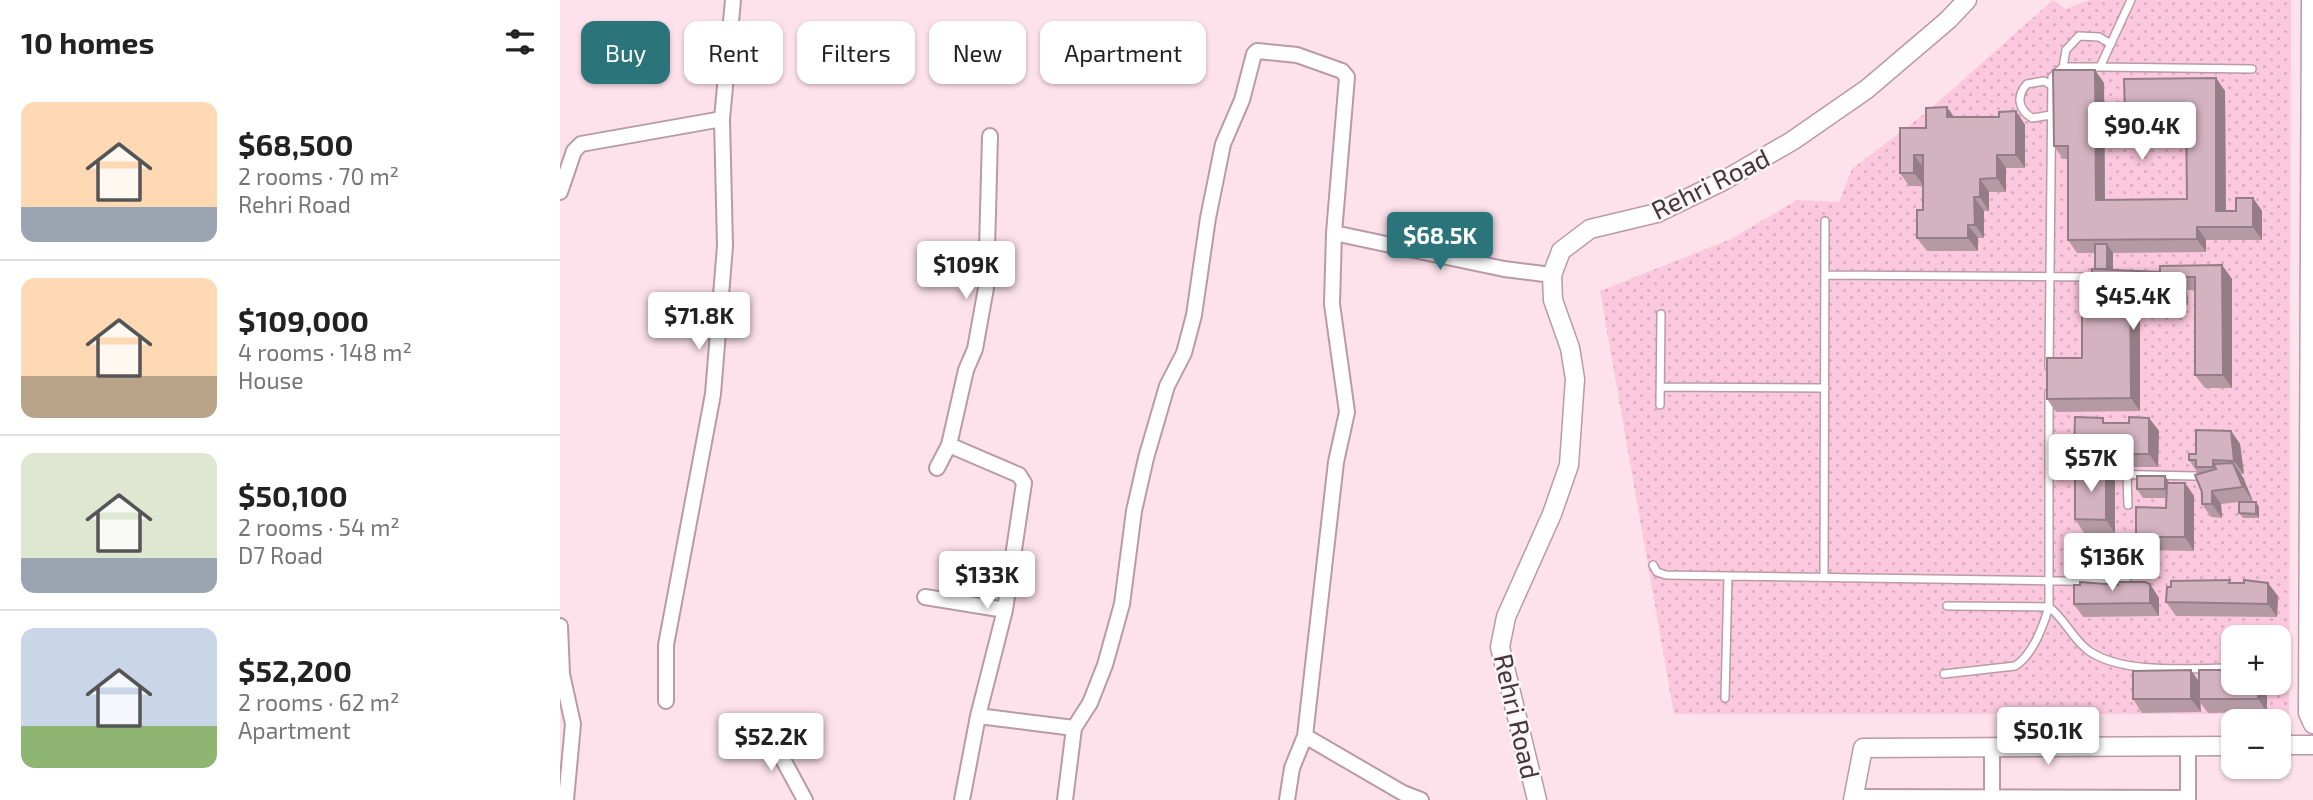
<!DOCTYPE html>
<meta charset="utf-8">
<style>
body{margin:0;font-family:"Exo 2",sans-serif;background:#f2f2f2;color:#222;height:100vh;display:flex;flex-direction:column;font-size:26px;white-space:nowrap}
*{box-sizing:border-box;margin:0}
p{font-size:23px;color:#767676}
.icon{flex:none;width:38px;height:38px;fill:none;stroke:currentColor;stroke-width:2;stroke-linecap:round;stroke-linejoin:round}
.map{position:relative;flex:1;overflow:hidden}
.sheet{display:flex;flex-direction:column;background:#fff;width:560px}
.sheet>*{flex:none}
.top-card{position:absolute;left:21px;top:21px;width:665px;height:63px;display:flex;gap:14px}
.controls{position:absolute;left:1661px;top:625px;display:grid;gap:14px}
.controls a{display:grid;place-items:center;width:70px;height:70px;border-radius:14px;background:#fff;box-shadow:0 2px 5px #0004;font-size:35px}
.price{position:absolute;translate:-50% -60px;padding:0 16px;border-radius:7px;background:#fff;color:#222;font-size:23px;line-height:46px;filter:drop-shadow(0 2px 4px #0008)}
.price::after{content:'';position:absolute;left:50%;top:42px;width:21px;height:16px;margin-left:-10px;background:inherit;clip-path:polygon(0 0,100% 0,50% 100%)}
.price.current{background:#2b747a;color:#fff}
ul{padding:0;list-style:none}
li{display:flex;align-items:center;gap:21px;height:175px;padding:0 21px}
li+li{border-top:2px solid #e0e0e0}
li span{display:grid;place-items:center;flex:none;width:196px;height:140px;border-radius:14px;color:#555}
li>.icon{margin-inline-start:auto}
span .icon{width:84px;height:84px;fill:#fffc;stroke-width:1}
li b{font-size:30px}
h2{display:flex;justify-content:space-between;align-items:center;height:84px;padding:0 21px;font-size:30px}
.tag{padding:0 24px;border-radius:14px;background:#fff;box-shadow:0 2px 5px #0004;font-size:24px;line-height:63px}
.tag.current{background:#2b747a;color:#fff}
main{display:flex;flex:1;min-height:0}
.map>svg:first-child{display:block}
.grass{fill:url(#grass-dots);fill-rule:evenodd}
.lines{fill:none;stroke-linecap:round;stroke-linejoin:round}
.service-casing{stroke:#b99aa6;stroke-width:10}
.minor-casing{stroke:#b99aa6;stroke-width:18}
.tertiary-casing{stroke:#b99aa6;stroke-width:21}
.service{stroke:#fff;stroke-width:7}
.minor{stroke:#fff;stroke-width:14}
.tertiary{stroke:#fff;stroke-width:18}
.wall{fill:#b59aa4}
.shaded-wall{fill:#947d86}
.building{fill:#d3b3bf;stroke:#947d86;stroke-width:2}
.labels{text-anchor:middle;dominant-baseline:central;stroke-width:5;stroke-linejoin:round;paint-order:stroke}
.street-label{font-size:26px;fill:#44373c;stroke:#fcf5f8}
</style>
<main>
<section class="sheet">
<h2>10 homes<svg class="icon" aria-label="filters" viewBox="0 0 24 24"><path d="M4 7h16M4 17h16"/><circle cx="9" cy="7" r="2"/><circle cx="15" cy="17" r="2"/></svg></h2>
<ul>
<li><span style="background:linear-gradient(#ffd9b3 75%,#9aa5b1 0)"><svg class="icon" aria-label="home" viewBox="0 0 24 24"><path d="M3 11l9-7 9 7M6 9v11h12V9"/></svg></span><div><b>$68,500</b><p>2 rooms · 70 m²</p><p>Rehri Road</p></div></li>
<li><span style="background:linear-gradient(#ffd9b3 70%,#b9a48a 0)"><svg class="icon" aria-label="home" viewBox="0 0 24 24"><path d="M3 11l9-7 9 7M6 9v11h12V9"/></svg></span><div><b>$109,000</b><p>4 rooms · 148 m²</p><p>House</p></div></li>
<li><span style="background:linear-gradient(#dfe7d0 75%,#9aa5b1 0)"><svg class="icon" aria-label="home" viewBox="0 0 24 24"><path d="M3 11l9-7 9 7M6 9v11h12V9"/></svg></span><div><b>$50,100</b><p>2 rooms · 54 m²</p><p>D7 Road</p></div></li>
<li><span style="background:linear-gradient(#c9d6e8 70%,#8fb573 0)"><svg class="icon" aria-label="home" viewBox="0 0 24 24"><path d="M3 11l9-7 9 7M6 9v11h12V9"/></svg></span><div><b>$52,200</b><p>2 rooms · 62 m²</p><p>Apartment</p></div></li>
</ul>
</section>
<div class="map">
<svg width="1753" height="800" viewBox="0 0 1753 800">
<defs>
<pattern id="grass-dots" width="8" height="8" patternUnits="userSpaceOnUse" patternTransform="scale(1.75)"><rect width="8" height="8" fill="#fcc8dd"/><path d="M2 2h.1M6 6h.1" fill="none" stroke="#d9acbf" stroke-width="1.8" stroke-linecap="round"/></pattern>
</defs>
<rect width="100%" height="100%" fill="#fde2ec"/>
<path class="grass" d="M1493,0L1506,9L1529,0H1731L1729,714H1114L1040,291L1171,239L1237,200L1279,202L1292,169L1368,111ZM1673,637H1718V682H1673Z"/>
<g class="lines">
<g class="service-casing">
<path id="service" d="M1503,67L1506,50L1519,36L1539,37L1551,44
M1540,67L1692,69
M1491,115L1472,118C1458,109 1456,96 1467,84L1484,81L1491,85
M1265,275L1532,277
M1489,367L1492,77L1503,67H1540L1571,0
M1101,387L1265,388
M1100,405L1101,314
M1489,474H1524
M1542,474L1635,476
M1567,475L1568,505
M1093,565L1097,572L1106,575L1567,582
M1264,577L1265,221
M1387,606L1489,607C1505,619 1513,640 1529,651C1564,675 1631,668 1673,668
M1384,674L1455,666C1473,655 1483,626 1489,607V392
M1165,698L1168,576"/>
</g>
<g class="minor-casing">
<path id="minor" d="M0,192L14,151L21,144L162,119
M774,233L944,269L992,275
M389,445L459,475L464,483L445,610L418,716L402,800
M377,468L389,445L406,370L415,349L426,288L430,136
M365,597L445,610
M0,626L2,674L13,724L6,800
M106,701V645L153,394L165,246L162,119L173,0
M418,716L514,728
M207,730L245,800
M745,736L843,793L861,800
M1628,746V800
M1294,797L1628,798
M505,800L514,728L530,703L545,665L562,604L574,511L586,458L607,386L624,353L634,315L648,218L663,144L682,100L694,54L697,51L737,55L782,71L787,77L774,233L772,304L787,412L776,462L745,736L732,768L727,800
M1432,800V748"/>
</g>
<g class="tertiary-casing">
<path id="tertiary" d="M1751,0L1748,713L1753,724
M1718,745H1753
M977,800L940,647L946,617L992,514L1009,465L1015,379L1010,348L993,300L992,275L1001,251L1030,229L1097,213L1163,181L1232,141L1307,89L1388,20L1407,0
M1293,800L1303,748L1673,746"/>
</g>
<use href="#service" class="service"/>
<use href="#minor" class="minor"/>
<use href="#tertiary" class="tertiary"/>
</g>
<path class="wall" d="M1535,70L1544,83L1545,200L1627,199V123L1574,124L1565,110L1656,78L1665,91L1666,211H1676L1693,198L1702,211V240H1646V252L1553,253V270L1600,272L1662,265L1672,279V388H1645L1635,375V290H1627L1628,305H1610L1601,291H1580V411L1496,412L1487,399L1522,358L1532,279L1535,269V253H1517L1508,240V159H1503L1494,146Z
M1456,111L1465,125V168H1446V192H1429V211H1424V238H1418V251H1367L1357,238L1363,210V186H1349L1340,173L1366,128L1394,117H1439Z
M1589,418L1599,431L1598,467H1524L1514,454L1546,423H1569Z
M1671,431L1680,444L1684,474H1681L1693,501L1681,502H1696L1699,507V518H1683L1679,513V502L1661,504L1662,518L1651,517L1642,504L1641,474L1638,473L1629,460L1636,454Z
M1605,476L1609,483H1625L1634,496V551L1585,550L1576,537L1606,508V498H1583L1577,489Z
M1555,481V533H1524L1515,519Z
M1672,583L1718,596L1717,617L1616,616L1606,602Z
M1590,584L1599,598V616L1523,617L1514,604L1558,585Z
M1639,681L1706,682L1707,712L1648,713L1640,702L1641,712L1582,713L1573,699Z"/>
<path class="shaded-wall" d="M1535,70L1544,83L1545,213L1536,200Z
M1656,78L1665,91L1666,224L1656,211Z
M1387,107L1397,121L1387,117Z
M1456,111L1465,125V168L1456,155Z
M1354,155L1364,168V186L1354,173Z
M1437,155L1446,168V192L1437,178Z
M1420,179L1429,192V211L1420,197Z
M1414,197L1424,211V238L1415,225Z
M1693,198L1702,211V240L1693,227Z
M1408,225L1418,238V251L1408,238Z
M1637,227L1646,240V252L1637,239Z
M1547,244L1553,253V282L1547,273Z
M1662,265L1672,279V388L1663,375Z
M1618,277L1627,290L1628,305L1618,291Z
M1570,278L1580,291V411L1571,398Z
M1589,418L1599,431L1598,467L1589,454Z
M1671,431L1680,444L1684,474L1674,461Z
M1673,463L1683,477L1693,501L1683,487Z
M1546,468L1555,481V533L1546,520Z
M1605,476L1611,485V498L1605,489Z
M1625,483L1634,496V551L1625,537Z
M1652,491L1661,504L1662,518L1652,504Z
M1696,502L1699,507V518L1696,514Z
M1708,583L1718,596L1717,617L1708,604Z
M1590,584L1599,598V616L1590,603Z
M1631,670L1640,683L1639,699L1640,702L1641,712L1631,699Z
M1698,682L1707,683V712L1698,699Z"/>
<path class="building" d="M1493,70H1535L1536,200L1627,199L1626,110H1565L1564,79L1656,78V211H1676V198H1693V227H1637V239L1508,240V146H1494Z
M1387,107V117H1439V112L1456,111V155H1437V178L1420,179V197H1414L1415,225H1408V238H1357V210H1363V155H1354V173H1340V128H1366V108Z
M1535,244H1547V269H1535Z
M1662,265L1663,375H1635V277H1618V291L1601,292L1600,278H1570L1571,398L1487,399V358H1522V280L1532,279V269L1600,272V266Z
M1515,417L1543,418V423H1569V417L1589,418V454H1514Z
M1636,430L1671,431L1674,461L1653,460V467H1636V460H1629V454H1636Z
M1673,463L1683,487L1652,491V504H1642V492L1635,475L1656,469L1654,464Z
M1515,468H1546V520L1515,519Z
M1577,476H1605V489H1577Z
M1607,483H1625V537H1576V507L1606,508Z
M1679,502H1696V514L1679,513Z
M1670,580L1669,583H1684V580L1708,583V604L1606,602L1607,587H1611V581Z
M1520,582L1558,585V582H1585L1590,584V603L1514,604V585H1520Z
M1631,670V699H1573V671Z
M1639,670H1673V682H1698V699H1639Z"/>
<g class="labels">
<g class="street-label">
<text transform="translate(1150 183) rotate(-26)">Rehri Road</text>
<text transform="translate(958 716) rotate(77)">Rehri Road</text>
</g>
</g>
</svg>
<div class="controls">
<a>+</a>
<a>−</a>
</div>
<b class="price" style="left:1582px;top:162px">$90.4K</b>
<b class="price current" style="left:880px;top:272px">$68.5K</b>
<b class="price" style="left:406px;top:301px">$109K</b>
<b class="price" style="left:1573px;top:332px">$45.4K</b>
<b class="price" style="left:139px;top:352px">$71.8K</b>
<b class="price" style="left:1531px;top:494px">$57K</b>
<b class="price" style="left:1552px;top:593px">$136K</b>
<b class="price" style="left:427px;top:611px">$133K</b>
<b class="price" style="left:1488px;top:767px">$50.1K</b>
<b class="price" style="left:211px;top:773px">$52.2K</b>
<div class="top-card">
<a class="tag current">Buy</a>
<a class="tag">Rent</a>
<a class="tag">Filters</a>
<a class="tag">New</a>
<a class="tag">Apartment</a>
</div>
</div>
</main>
